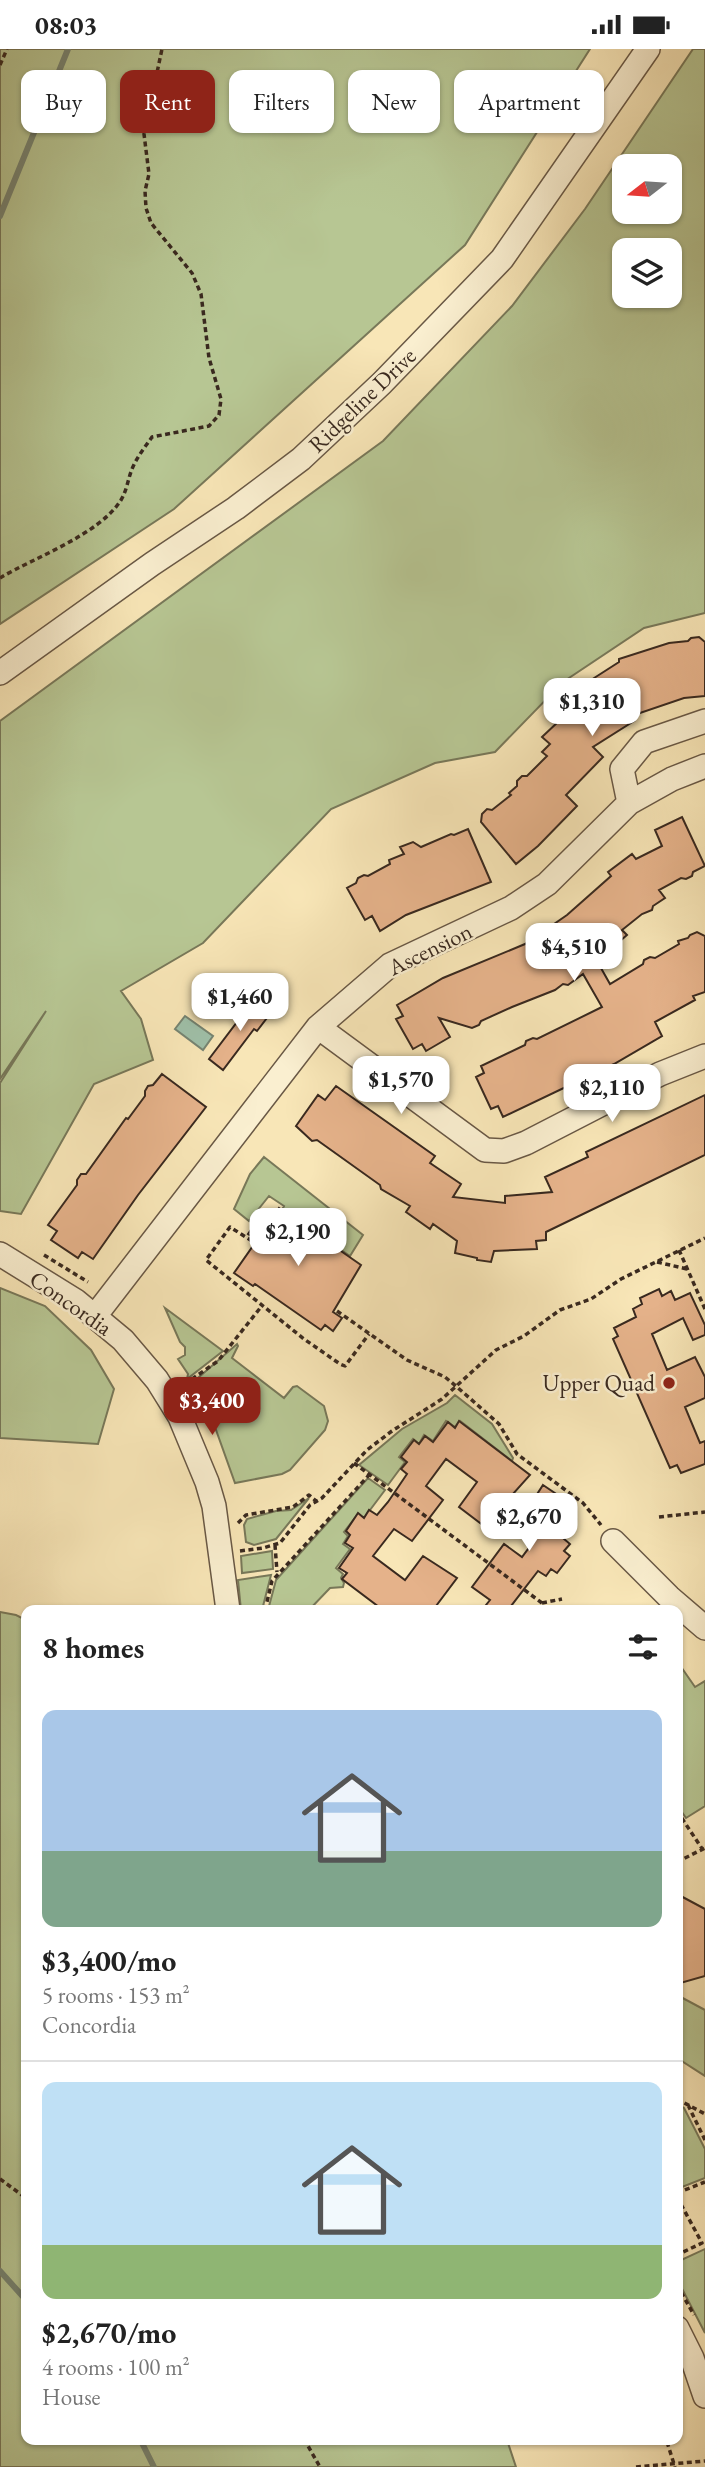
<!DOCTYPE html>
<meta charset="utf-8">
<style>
body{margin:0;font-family:"EB Garamond",serif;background:#f2f2f2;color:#222;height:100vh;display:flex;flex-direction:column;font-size:26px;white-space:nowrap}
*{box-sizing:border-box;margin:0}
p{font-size:23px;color:#767676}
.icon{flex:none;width:38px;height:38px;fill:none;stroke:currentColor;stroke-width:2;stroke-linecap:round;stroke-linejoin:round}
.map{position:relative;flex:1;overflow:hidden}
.drawer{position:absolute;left:21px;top:1556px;width:662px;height:840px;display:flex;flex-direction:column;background:#fff;border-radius:14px;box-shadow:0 2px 5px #0004}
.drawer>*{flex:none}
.guide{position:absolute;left:21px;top:21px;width:663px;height:63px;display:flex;gap:14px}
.needle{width:46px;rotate:253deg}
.controls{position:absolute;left:612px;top:105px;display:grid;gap:14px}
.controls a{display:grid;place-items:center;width:70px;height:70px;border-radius:14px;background:#fff;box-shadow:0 2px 5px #0004;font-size:35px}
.price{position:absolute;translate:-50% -60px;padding:0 16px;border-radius:14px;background:#fff;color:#222;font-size:23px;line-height:46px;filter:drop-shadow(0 2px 4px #0008)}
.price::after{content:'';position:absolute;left:50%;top:42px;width:21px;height:16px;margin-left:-10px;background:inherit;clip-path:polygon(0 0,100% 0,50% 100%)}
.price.active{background:#8f2418;color:#fff}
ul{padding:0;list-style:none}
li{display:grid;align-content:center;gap:14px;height:371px;padding:0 21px}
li+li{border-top:2px solid #e0e0e0}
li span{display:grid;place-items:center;height:217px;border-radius:14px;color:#555}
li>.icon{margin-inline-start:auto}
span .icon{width:126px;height:126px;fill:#fffc;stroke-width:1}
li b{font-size:30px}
h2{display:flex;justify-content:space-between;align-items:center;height:84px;padding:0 21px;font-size:30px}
.chip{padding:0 24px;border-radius:14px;background:#fff;box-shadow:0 2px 5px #0004;font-size:24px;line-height:63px}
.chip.active{background:#8f2418;color:#fff}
.status{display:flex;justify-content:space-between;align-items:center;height:49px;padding:0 35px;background:#fff;direction:ltr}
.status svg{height:19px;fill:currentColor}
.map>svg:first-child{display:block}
.green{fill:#b7c693;stroke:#787859;stroke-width:2;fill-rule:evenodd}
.water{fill:#9fc0a9;stroke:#768472;stroke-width:2}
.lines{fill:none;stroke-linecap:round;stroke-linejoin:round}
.stream{stroke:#768472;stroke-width:6}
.building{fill:#e5b28a;stroke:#39291f;stroke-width:2}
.minor-casing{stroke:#695845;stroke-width:26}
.path{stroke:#39291f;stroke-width:3.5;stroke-dasharray:5 3.5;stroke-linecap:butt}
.minor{stroke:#faefd0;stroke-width:23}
.poi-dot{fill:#8f2418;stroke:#faefd0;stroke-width:2.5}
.labels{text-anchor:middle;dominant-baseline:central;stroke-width:5;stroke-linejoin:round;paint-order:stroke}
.street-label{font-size:23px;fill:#39291f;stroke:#faefd0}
.poi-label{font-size:23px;fill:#39291f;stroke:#faefd0;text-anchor:end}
</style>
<div class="status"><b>08:03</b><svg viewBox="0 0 49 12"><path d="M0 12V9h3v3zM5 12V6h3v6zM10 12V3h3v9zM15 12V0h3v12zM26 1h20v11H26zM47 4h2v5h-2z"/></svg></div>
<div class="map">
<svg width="705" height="2418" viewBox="0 0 705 2418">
<rect width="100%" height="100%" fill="#f8e6b7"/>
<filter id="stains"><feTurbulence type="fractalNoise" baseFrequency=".00286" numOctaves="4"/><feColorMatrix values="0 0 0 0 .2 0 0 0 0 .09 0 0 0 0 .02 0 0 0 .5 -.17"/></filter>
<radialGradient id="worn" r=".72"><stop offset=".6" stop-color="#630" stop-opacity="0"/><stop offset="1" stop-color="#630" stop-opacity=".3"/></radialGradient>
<path class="green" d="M0,0H590L465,196L174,460L0,575Z
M693,0H705V564L644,579L563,633L495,703L435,714L331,760L203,894L121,942L141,970L153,1011L94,1035L21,1165L0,1162V1034L46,962L0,1030V672L383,392L512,257L585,160ZM625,117H670V163H625ZM625,201H670V247H625Z
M264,1108L363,1186L350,1207L282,1161L284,1157L269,1147L249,1172L234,1160L250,1125Z
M0,1239L45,1257L91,1301L114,1340L98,1395L0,1389Z
M165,1259L223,1302L187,1330L188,1325L178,1310L185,1306V1298L180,1293Z
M237,1295L238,1297L232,1309L284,1349L293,1338L297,1337L324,1357L328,1372L325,1381L290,1421L282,1425L235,1434L216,1381L191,1335Z
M455,1346L492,1375L513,1409L512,1412L460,1372L455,1378L446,1372L433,1392L424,1386L419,1395L413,1390L399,1408L405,1413L388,1436L359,1416L402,1380L447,1354Z
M368,1429L385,1441L364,1469L358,1465L344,1483L348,1487L343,1495L350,1500L336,1519L343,1525L341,1529L344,1534L343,1538L330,1539L309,1561H268L276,1531Z
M309,1449L276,1490L254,1496L246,1493L244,1476L247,1470L276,1462L291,1461Z
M272,1502L273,1520L242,1524L241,1507Z
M271,1526L262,1561H241L238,1531Z
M0,1563L16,1566L26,1571V2390L507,2391L516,2418H0Z
M677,1612L695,1638L705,1632V1757L686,1769L677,1756Z
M677,1946L705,1961V2027L677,2009Z
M677,2055L684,2059L705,2100V2129L677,2140Z
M705,2200V2284L677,2230V2213Z"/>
<path class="water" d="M185,967L213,987L203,1001L175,980Z"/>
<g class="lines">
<path class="stream" d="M0,167L68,0
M0,2222L26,2251
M140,2390L154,2418"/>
</g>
<path class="building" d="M699,588L705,593V647L684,649L631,667L634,672L593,698L603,708L566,746L577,757L538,797L516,815L481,773L482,765L487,760L492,761L511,746L509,744L517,737V732L522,727H527L547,707L542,703L550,695L542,688L577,655L570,645L579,639L580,634L587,630L591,631L619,613V610L669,594L688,592L691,589Z
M682,768L705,817L693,823L692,827L686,830L681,829L659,841L665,849L653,857L652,861L642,865L622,881L627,886L597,912L610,935L643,915L644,911L650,908L655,909L679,895L678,892L688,889L690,886L697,883L705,887V943L693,947L695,951L655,973L662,987L614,1015L503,1068L498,1057L491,1060L476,1028L484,1024L481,1017L525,996L526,992L533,989L537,990L602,958L583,925L568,936L563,935L555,941L512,958L481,972L479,976L472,979L439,969L450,988L426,1002L422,995L413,1000L396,970L403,967L397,956L443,929L525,895L567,866L611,827L608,823L632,805L636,810L662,797L655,781Z
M468,780L491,833L406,866L380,882L372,867L365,871L347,839L356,834L358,829L364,826L368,827L390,815L389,811L404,805L400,798L413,793L421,798L451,785L454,786Z
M251,950L270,965L257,982L254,980L223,1021L209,1010L240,969L238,967Z
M162,1025L206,1058L138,1146L93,1210L82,1203L78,1209L51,1191L57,1182L48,1176L77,1136V1131L81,1125H86L126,1069L128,1070L145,1047V1042L148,1037L153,1036Z
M336,1037L435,1107L430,1114L461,1135L453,1148L505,1154V1147L552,1143L545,1128L588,1108L586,1103L705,1046V1106L546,1183V1191L536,1192L537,1200L494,1202L491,1213L477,1211V1209L455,1204L457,1192L433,1175L430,1180L406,1163L410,1157L381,1140L380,1136L317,1091L312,1092L296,1077L318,1046L325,1051Z
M279,1159L361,1216L333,1263L342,1269L333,1282L325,1276L321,1281L255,1235L253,1237L234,1224L257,1191L248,1185L265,1161L274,1166Z
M659,1240L662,1247L671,1242L675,1251L690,1244L705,1276V1286L693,1291L683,1269L652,1285L667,1321L695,1308L705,1328V1349L685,1358L700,1394L705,1392V1415L681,1424L677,1416L670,1419L613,1290L618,1287L614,1279L636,1268L633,1260L642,1255L640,1249Z
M459,1372L530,1426L484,1477L459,1458L477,1433L446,1410L426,1437L443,1451L412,1492L394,1480L373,1507L405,1531L423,1507L457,1529L433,1561H383L342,1530L347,1524L339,1519L353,1499L345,1494L350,1486L346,1482L358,1464L364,1469L369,1461L377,1466L388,1453L407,1425L401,1420L407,1413L401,1408L414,1391L419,1395L425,1387L433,1393L448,1373L455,1379Z
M543,1436L574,1457L569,1463L576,1470L563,1489L570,1495L564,1502L570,1507L557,1524L551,1520L546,1527L538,1522L508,1561H482L490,1551L472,1538L504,1495L522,1508L542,1481L523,1467Z
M677,1845L705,1860V1927L677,1935Z"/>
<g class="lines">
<g class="minor-casing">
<path id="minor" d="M0,624L152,515L236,459L301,410L382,334L502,210L648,0
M629,754L622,720L644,693L705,672
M318,978L485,1101L504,1102L526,1094L660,1025L705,1007
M0,1205L76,1252L123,1291L157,1331L180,1368L207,1433L214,1457L228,1561
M95,1267L318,978L390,916L511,859L547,835L629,754L672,730L705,717
M613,1492L669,1548L705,1579
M677,2279L692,2309L705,2347"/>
</g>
<path class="path" d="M0,16L7,0
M0,529C35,508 99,486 121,451C127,441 128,430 132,420C137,408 145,398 152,388L209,377L219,366L221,350L209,309L201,245L192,224L151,174L146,159L145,142L149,125L144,85L162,0
M252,1192L230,1178L206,1211L304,1290L340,1315L345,1317L369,1285
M679,1201L705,1260
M44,1206L88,1233
M657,1213L687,1220
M337,1262L407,1311L445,1328L457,1338L499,1375L517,1405L583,1454L601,1476
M185,1335L218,1312L261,1258
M354,1414L542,1554L537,1561
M659,1468L705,1463
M238,1474L246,1466L293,1458L309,1446L316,1452
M275,1496L277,1523
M240,1502L263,1499L280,1494L310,1456L322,1449L367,1401L392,1382L442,1350L496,1301L524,1287L560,1261L591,1250L621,1230L705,1189
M542,1554L562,1550
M265,1561L272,1532L369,1426
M677,1762L703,1801
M677,1813L705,1799
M677,2050L705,2065
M688,2056L705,2091
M0,2130L26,2149
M677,2144L705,2133
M677,2148L702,2194L677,2206
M677,2236L694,2266
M304,2390L320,2418
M667,2393L675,2418
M636,2418L705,2412"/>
<use href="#minor" class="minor"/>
</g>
<circle class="poi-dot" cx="669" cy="1334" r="7"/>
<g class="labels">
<g class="street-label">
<text transform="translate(362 351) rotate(-44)">Ridgeline Drive</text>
<text transform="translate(430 900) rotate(-26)">Ascension</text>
<text transform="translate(71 1254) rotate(35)">Concordia</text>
</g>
<g class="poi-label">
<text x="655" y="1334">Upper Quad</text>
</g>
</g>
<rect width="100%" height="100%" filter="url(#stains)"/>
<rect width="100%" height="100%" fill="url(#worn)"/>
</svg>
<div class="controls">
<a><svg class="needle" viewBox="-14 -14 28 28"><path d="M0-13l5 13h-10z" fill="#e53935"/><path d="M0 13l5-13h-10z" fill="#767676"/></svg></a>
<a><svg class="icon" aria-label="layers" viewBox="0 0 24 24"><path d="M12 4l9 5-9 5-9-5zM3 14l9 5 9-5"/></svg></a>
</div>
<b class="price" style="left:592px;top:689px">$1,310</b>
<b class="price" style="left:574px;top:934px">$4,510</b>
<b class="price" style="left:240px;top:984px">$1,460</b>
<b class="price" style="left:401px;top:1067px">$1,570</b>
<b class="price" style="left:612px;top:1075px">$2,110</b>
<b class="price" style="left:298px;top:1219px">$2,190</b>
<b class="price active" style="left:212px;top:1388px">$3,400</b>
<b class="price" style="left:529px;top:1504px">$2,670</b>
<div class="guide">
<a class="chip">Buy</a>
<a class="chip active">Rent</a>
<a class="chip">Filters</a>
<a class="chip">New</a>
<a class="chip">Apartment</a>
</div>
<section class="drawer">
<h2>8 homes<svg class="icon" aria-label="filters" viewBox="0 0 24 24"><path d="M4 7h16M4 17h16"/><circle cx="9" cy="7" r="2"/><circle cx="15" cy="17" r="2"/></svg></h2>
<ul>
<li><span style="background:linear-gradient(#a9c7e8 65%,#7fa58c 0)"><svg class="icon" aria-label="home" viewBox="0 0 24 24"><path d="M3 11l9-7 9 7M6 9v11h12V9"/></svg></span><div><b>$3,400/mo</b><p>5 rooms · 153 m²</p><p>Concordia</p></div></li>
<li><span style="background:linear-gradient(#bfe0f5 75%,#8fb573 0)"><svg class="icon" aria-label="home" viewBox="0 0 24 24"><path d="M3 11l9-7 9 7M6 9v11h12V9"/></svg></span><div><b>$2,670/mo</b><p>4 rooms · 100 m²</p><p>House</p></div></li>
</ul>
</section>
</div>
